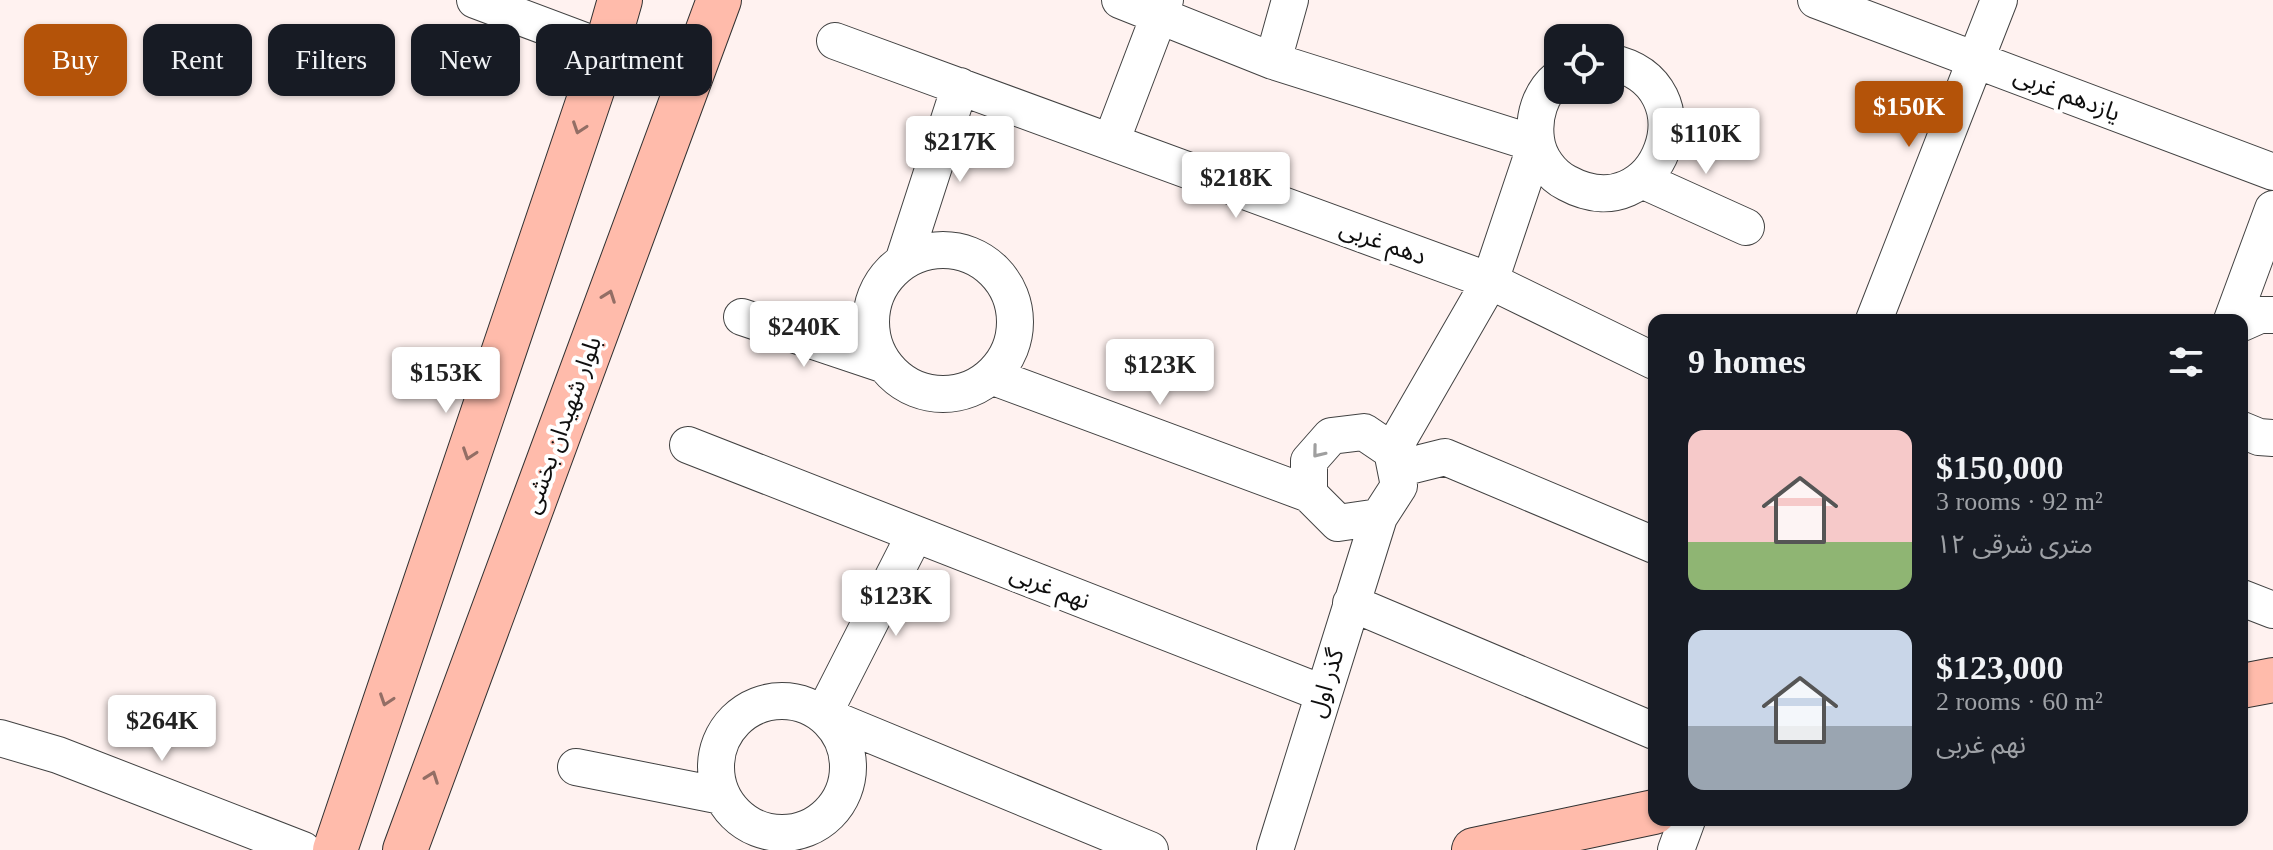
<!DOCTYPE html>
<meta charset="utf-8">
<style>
body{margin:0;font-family:"Times New Roman","Noto Sans Arabic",serif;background:#242831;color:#f1f3f6;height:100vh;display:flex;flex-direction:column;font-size:30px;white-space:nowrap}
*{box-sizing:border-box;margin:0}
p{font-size:26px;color:#9ea1a6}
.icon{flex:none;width:44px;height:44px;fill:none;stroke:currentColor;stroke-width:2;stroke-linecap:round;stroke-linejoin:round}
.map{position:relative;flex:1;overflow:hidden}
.side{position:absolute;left:1648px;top:314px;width:600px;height:512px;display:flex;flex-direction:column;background:#171b24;border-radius:16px;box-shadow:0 2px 6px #0004}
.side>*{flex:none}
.top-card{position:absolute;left:24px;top:24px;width:760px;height:72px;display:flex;gap:16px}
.tools{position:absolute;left:1544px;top:24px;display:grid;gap:16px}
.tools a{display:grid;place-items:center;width:80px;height:80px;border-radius:16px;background:#171b24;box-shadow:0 2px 6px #0004;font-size:40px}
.price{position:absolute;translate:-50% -68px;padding:0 18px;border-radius:8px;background:#fff;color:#222;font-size:26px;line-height:52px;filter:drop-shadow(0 2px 4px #0008)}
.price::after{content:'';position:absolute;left:50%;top:48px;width:24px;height:18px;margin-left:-12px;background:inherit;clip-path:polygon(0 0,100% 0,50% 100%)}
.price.active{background:#b45309;color:#fff}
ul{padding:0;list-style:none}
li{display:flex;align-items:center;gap:24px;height:200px;padding:0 40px}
li span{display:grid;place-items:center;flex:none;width:224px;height:160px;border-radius:16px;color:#555}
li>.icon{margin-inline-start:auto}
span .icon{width:96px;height:96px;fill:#fffc;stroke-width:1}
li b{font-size:34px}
h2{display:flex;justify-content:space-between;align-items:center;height:96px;padding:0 40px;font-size:34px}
.pill{padding:0 28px;border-radius:16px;background:#171b24;box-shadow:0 2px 6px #0004;font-size:28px;line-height:72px}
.pill.active{background:#b45309;color:#fff}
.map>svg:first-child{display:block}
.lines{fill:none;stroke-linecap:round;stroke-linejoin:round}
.street-casing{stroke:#424242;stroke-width:38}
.secondary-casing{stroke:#313131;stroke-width:46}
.street{stroke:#fff;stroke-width:36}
.secondary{stroke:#ffbbab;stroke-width:44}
.oneway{stroke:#936e65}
.oneway2{stroke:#9f9f9f}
.labels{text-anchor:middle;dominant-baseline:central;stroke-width:8;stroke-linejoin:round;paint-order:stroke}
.street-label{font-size:24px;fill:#0f0f0f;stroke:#fff}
</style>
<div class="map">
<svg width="2273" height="850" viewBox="0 0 2273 850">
<rect width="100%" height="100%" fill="#fff2f0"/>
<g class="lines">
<g class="street-casing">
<path id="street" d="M475,0L606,49
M1120,0L1273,61L1536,144L1490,281L1392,451
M1816,0L2273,172
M835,41L1490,281L1654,361
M1273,61L1290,0
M1558,78C1540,93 1533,117 1536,139C1538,157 1551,175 1567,183C1659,233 1714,84 1610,62
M1111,142L1165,0
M1642,180L1746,227
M871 322a72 72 0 1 1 144 0a72 72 0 1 1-144 0Z
M903,262L960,86
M742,317L885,365
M1874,320L1999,0
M2232,320L2273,209
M2242,323L2260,315H2273
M991,376L1309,494
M2242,430L2259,437L2273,438
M688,445L1322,693
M1397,469L1445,457L1654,545
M915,534L823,715L1150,850
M2242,598L2273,610
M1351,603L1654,731
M716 767a66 66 0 1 1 132 0a66 66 0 1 1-132 0Z
M0,738L58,755L303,850
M576,767L722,796
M1275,850L1379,517L1399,486L1392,451L1364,432L1331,436L1309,461V494L1338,523L1379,517
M1676,850L1687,820"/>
</g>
<g class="secondary-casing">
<path id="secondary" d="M2242,686L2273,680
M335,850L606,49L620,0
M405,850L719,0
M1474,850L1654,812"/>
</g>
<use href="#street" class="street"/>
<use href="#secondary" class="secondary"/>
</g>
<defs><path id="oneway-chevron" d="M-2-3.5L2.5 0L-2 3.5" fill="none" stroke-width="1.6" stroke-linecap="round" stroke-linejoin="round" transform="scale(2)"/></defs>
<g class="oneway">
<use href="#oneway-chevron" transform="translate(579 128) rotate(109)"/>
<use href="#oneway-chevron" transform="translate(609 296) rotate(-70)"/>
<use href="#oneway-chevron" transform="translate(469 454) rotate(109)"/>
<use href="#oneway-chevron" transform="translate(386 700) rotate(109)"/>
<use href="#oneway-chevron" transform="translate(432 777) rotate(-70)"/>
</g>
<use class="oneway2" href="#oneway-chevron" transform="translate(1318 452) rotate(129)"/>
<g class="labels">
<g class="street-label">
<text transform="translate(2067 94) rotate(21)">یازدهم غربی</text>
<text transform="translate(1383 242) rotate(20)">دهم غربی</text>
<text transform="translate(562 425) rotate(-70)">بلوار شهیدان بخشی</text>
<text transform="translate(1050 587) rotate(21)">نهم غربی</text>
<text transform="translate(1326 683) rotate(-73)">گذر اول</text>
</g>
</g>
</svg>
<div class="tools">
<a><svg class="icon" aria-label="locate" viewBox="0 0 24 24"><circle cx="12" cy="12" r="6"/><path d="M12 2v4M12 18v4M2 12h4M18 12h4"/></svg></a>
</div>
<b class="price active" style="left:1909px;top:149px">$150K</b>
<b class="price" style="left:1706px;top:176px">$110K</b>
<b class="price" style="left:960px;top:184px">$217K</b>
<b class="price" style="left:1236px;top:220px">$218K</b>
<b class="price" style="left:804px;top:369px">$240K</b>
<b class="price" style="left:1160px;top:407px">$123K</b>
<b class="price" style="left:446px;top:415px">$153K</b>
<b class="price" style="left:896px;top:638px">$123K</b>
<b class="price" style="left:162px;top:763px">$264K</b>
<div class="top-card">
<a class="pill active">Buy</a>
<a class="pill">Rent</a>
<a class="pill">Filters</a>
<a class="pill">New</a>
<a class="pill">Apartment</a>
</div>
<section class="side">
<h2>9 homes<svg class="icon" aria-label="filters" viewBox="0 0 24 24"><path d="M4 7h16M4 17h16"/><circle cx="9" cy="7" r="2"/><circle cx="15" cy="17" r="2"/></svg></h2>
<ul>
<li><span style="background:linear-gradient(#f6c9c9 70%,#8fb573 0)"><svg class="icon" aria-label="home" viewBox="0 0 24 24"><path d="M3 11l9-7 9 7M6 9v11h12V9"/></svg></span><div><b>$150,000</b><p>3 rooms · 92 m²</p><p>۱۲ متری شرقی</p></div></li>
<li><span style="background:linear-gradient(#c9d6e8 60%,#9aa5b1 0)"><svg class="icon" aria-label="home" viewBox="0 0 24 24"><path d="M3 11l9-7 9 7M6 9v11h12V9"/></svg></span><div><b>$123,000</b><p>2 rooms · 60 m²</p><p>نهم غربی</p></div></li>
</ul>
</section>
</div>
